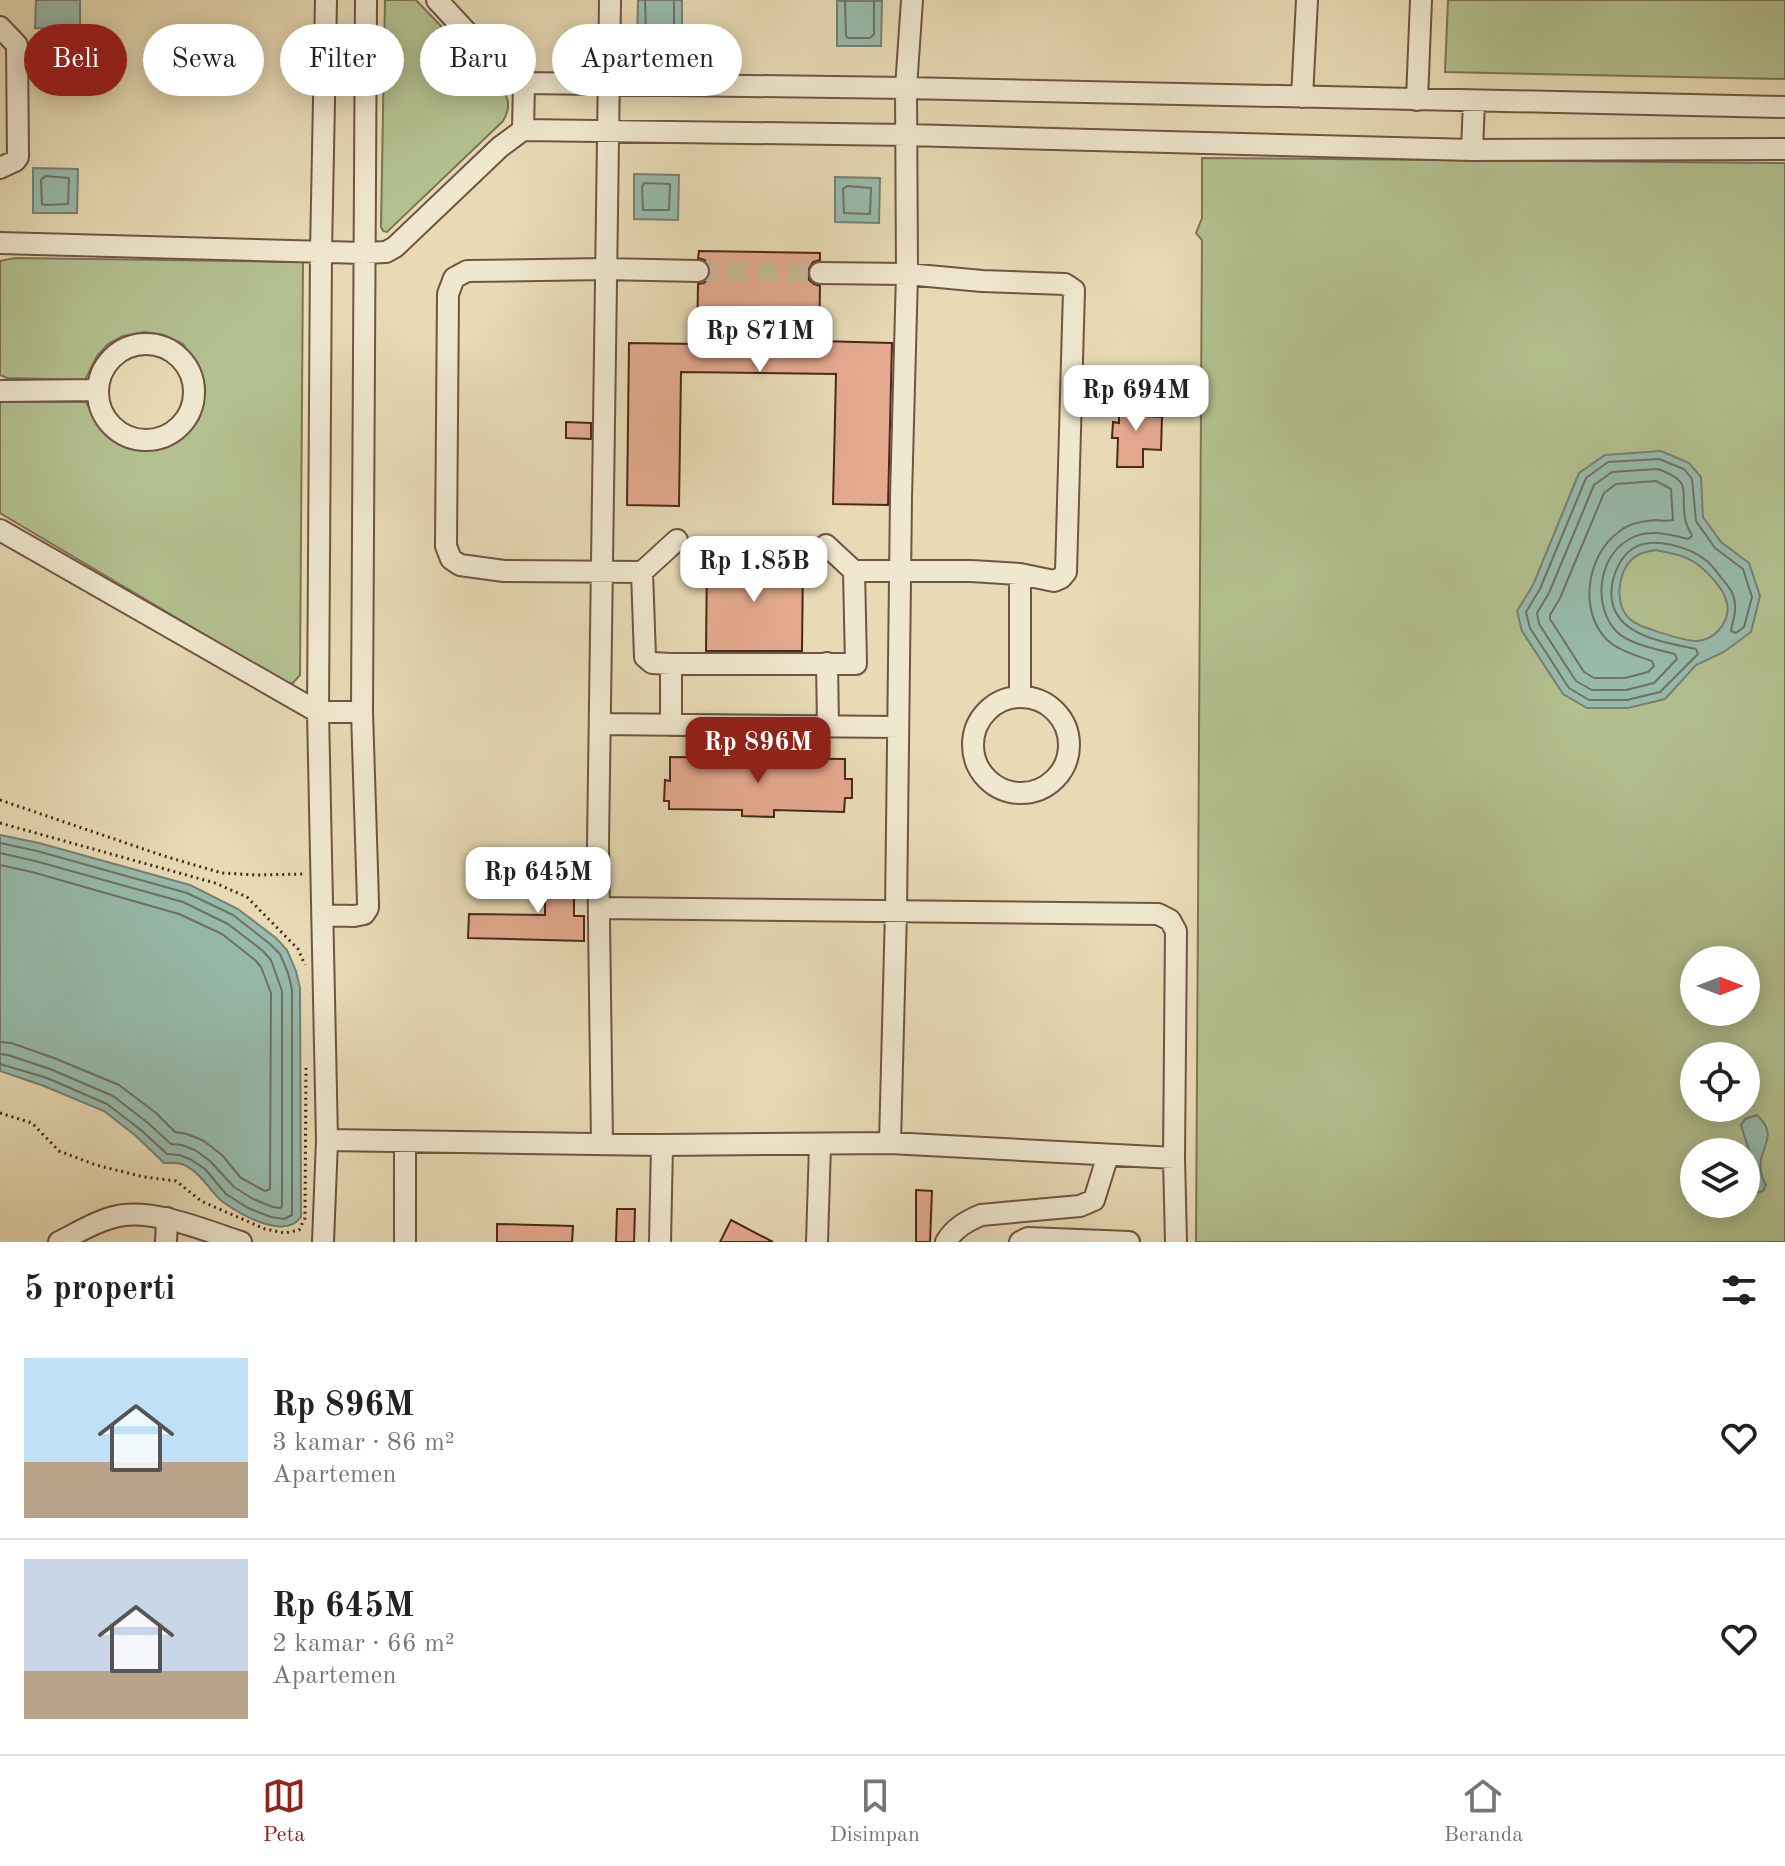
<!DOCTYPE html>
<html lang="id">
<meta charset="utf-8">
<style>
body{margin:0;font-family:"Old Standard TT",serif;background:#f6f6f6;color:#222;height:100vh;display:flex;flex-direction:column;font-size:30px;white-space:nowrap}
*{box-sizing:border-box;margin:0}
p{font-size:26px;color:#767676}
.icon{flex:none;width:44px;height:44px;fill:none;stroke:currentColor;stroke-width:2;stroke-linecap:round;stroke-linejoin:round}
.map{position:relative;height:1242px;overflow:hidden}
.sheet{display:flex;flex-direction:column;background:#fff;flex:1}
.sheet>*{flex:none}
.guide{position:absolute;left:24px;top:24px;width:800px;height:72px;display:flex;gap:16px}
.needle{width:52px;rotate:90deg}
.buttons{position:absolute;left:1680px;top:946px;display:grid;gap:16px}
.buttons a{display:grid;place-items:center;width:80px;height:80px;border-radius:50%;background:#fff;box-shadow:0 4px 20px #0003;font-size:40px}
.price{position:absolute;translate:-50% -68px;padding:0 18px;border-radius:16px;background:#fff;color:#222;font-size:26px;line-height:52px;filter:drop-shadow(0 2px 4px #0008)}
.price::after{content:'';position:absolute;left:50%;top:48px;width:24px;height:18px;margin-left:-12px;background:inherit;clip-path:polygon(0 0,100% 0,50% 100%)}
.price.selected{background:#8f2418;color:#fff}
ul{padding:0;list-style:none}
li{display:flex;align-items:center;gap:24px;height:200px;padding:0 24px}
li+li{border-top:2px solid #e0e0e0}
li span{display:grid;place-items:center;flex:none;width:224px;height:160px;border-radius:0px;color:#555}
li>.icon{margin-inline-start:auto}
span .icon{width:96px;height:96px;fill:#fffc;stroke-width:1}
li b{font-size:34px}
h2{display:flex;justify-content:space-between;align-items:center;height:96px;padding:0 24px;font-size:34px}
.chip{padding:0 28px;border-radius:36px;background:#fff;box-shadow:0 4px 20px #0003;font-size:28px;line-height:72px}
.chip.selected{background:#8f2418;color:#fff}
.tabs{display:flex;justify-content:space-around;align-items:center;height:112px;border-top:2px solid #e0e0e0;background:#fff;font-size:22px;color:#767676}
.tabs a{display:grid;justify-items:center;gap:4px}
.tabs .selected{color:#8f2418}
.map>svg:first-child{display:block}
.green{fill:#b3c08f;stroke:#7e7456;stroke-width:2;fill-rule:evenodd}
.water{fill:#97bbac;stroke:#788072;stroke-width:2;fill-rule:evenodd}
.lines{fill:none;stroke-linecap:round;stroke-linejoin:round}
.shore{stroke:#707264;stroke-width:2}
.building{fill:#e4a98f;stroke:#4a281c;stroke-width:2}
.minor-tunnel{stroke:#c8b696;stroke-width:20;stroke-dasharray:20 10;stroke-linecap:butt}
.minor-casing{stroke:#715442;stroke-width:24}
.path{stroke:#4a281c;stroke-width:3;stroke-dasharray:2 4;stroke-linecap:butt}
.minor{stroke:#efe7ce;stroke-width:20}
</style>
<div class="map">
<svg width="1785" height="1242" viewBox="0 0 1785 1242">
<rect width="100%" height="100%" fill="#e7dab4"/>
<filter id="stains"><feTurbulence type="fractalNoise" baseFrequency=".0025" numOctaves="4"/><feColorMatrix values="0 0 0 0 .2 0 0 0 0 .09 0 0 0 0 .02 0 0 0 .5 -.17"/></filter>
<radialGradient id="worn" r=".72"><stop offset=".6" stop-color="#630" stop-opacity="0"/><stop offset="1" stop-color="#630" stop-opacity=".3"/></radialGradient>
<path class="green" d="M385,0H416L503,91C510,100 509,111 503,121L387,232L383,231L381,227Z
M1448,0H1785V79L1445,72Z
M1202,158L1785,163V1242H1196L1202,240L1196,233L1202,218ZM1694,960H1746V1012H1694ZM1694,1056H1746V1108H1694ZM1694,1152H1746V1204H1694Z
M15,258L303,262L300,675L293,683H286L0,513V402H86L101,430L111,439L127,448L145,451L165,448L185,436L199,419L205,386L196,364L183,344L164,335L144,332L123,336L108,344L97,356L85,380L7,378L0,375V261Z"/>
<path class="water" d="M36,0H80V29L35,28Z
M638,0H682V43H637Z
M837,1H882L881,46H837Z
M33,168L78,169L77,213H33Z
M634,174L679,175L678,220L634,219Z
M835,177L880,178L879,223L835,222Z
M1661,451L1689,463L1701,477L1703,517L1721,542L1749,563L1760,596L1751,632L1724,652L1696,665L1665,699L1628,708H1587L1563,694L1522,631L1517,611L1533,585L1579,473L1605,455ZM1656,550C1672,553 1689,556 1702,568C1709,574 1722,588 1725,597C1734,617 1717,640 1696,641C1685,641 1638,627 1631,620C1612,605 1618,565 1638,555C1643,552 1651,551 1656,550Z
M0,835L39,843L190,885L238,909L276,938L287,950L296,971L300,988L301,1217C285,1240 241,1215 223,1202C210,1192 203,1175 188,1167C180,1162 173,1163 164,1163L136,1136L104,1111L44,1086L0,1071Z
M1757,1115C1785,1141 1747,1151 1766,1185L1763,1191L1756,1193L1748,1189L1746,1183C1756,1156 1748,1151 1741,1125L1745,1119Z"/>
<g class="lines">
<path class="shore" d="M645,0L646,33L649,35H670L674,32V0
M845,0L846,36L848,38H870L874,34V0
M45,176L69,178L68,204L45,205L42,204L41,180Z
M644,183L670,184L669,210H643L642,187Z
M847,186L871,188L870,214L844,213L843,189Z
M1659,459L1684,469L1692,479L1696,521L1715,548L1743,569L1752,597L1744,627L1736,633L1731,631C1733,619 1738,609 1733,595C1731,589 1727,585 1723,580C1718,574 1713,566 1707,561C1690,547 1651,535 1632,549C1621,557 1616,568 1613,580C1601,633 1658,641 1696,649L1698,654L1660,692L1627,700H1589L1569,688L1530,628L1526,612L1540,589L1586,478L1608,462Z
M1658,469C1694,483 1680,488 1685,519C1686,525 1690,531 1692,536L1688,539C1668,534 1646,528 1628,540C1597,558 1593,608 1617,632C1629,644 1659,650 1675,654L1677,659L1654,683L1626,690H1592L1576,681L1539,624L1537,613L1549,593L1594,485L1612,472Z
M1656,481L1671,489L1673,520C1666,522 1662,520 1655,520C1644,521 1628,524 1620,531C1585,555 1577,617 1612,644C1623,652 1640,657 1652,661L1654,666L1648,672L1625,678H1594L1584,672L1550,619V615L1560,598L1604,493L1616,484Z
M0,843L37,851L187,893L233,915L270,944L280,954L288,973L292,989V1215L284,1219L271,1217L248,1208L226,1194L205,1169L190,1159L179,1155L167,1154L141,1130L107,1104L47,1078L0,1064
M0,853L35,861L183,902L228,924L263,951L271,960L282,991V1206L280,1208L273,1207L253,1199L234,1187L210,1161L195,1150L182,1145L171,1144L148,1123L113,1096L50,1069L8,1055L0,1054
M0,865L32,872L179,914L222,934L255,960L261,967L271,993L270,1189L265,1191L241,1178L222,1155L204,1141L187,1134L175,1132L156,1113L119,1085L54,1058L11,1043L0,1042"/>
</g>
<path class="building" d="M699,251L820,253V260L813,262L807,272L809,280L814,284L820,286L819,341L892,343L888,505L833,504L836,374L681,372L679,506L627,505L629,343L697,344L698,284L704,283L709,278L711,270L705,260L698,258Z
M1119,398L1145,399L1144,416L1162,417L1161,450L1143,449V467H1117L1118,438H1112L1113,422L1119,423Z
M566,422L591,423V439L566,438Z
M707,557L803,559L802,651H706Z
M670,757L845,759V779H852V798H845L844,812L774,810V817L742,816V810L669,809V801H664L665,780L670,781Z
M545,866H574V916H584V941L468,938L469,914L545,915Z
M916,1190L932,1191L930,1242H916Z
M617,1209H635L634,1242H616Z
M731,1220L773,1242H720Z
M497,1224L573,1226L572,1242H497Z"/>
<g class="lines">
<path class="minor-tunnel" d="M698,271L820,273"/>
<g class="minor-casing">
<path id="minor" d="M326,0L321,252L318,712L327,1140
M437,0L486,53L524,83L906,88L1785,107
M0,27L17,45L18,157L15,161L0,168
M1302,97L1307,0
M1417,100L1421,0
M523,130L524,83
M1472,150L1474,101
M0,243L364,253L386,252L395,247L500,147L523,130L907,135L1472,150L1785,149
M698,271L605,269L467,271L454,278L448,294L446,546L451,559L460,565L504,571L642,572L645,657L652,663L671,664H856L854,571H971L1020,574L1054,581L1061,578L1066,572L1074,290L1065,284L982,281L907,274L820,273
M98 392a48 48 0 1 1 96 0a48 48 0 1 1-96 0Z
M0,391L98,390
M0,530L318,712H362
M826,545L854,571
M642,572L677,540
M1020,574V696
M827,663L828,726
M973 745a48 48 0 1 1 96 0a48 48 0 1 1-96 0Z
M600,724L898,727
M671,725V664
M599,908L1158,914L1170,920L1176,931L1174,1158L1176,1242
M323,915L354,916L364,914L368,908V902L362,712L366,0
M602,1143L598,845L610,0
M890,1143L896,911L901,497L907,274L906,88L912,0
M59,1242C79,1232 101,1218 124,1215C160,1211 206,1231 241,1242
M166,1242L167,1218
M323,1242L327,1140L662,1145L890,1143L1174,1158
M405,1242V1142
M660,1242L662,1145
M817,1242L820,1145
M946,1242C954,1228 967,1221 981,1215L1080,1206L1094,1200L1108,1155
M1020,1242L1028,1238L1129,1242"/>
</g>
<path class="path" d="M0,800L164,856L222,873L256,875L303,874
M0,823L215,883L247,897L298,949L305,965
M0,1113L32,1123L59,1151L96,1165L144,1177L176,1181L201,1201L265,1229L285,1233L299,1230L305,1218L306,1068"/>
<use href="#minor" class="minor"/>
</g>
<rect width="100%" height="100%" filter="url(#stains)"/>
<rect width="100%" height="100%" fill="url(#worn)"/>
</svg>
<div class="buttons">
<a><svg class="needle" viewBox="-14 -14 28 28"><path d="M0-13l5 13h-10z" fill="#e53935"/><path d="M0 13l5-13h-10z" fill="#767676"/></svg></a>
<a><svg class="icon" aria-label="locate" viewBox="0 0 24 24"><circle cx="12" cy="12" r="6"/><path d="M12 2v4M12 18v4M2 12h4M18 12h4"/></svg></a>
<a><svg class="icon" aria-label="layers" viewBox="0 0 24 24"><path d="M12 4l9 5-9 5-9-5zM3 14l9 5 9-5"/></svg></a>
</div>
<b class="price" style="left:760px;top:374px">Rp 871M</b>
<b class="price" style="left:1136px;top:433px">Rp 694M</b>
<b class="price" style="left:754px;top:604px">Rp 1.85B</b>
<b class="price selected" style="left:758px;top:785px">Rp 896M</b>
<b class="price" style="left:538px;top:915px">Rp 645M</b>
<div class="guide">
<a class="chip selected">Beli</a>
<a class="chip">Sewa</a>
<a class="chip">Filter</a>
<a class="chip">Baru</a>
<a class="chip">Apartemen</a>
</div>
</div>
<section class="sheet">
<h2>5 properti<svg class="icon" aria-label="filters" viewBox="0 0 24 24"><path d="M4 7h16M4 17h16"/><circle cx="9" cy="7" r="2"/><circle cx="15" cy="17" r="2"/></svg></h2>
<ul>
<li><span style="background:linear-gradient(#bfe0f5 65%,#b9a48a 0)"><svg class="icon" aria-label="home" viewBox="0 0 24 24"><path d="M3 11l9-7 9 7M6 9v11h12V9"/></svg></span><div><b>Rp 896M</b><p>3 kamar · 86 m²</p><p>Apartemen</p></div><svg class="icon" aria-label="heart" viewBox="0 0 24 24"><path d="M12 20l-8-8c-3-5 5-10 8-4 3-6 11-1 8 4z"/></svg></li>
<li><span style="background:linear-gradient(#c9d6e8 70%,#b9a48a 0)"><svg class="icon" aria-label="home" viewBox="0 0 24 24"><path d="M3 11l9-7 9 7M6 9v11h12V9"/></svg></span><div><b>Rp 645M</b><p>2 kamar · 66 m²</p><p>Apartemen</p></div><svg class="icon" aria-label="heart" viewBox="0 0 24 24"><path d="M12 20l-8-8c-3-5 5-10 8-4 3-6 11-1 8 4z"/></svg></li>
</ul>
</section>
<nav class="tabs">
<a class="selected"><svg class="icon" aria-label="map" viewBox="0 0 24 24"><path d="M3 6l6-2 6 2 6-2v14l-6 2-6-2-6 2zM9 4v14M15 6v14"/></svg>Peta</a>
<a><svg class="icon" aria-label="saved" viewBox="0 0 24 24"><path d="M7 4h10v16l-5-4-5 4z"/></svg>Disimpan</a>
<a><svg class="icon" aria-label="home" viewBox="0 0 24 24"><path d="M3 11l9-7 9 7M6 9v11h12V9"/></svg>Beranda</a>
</nav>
